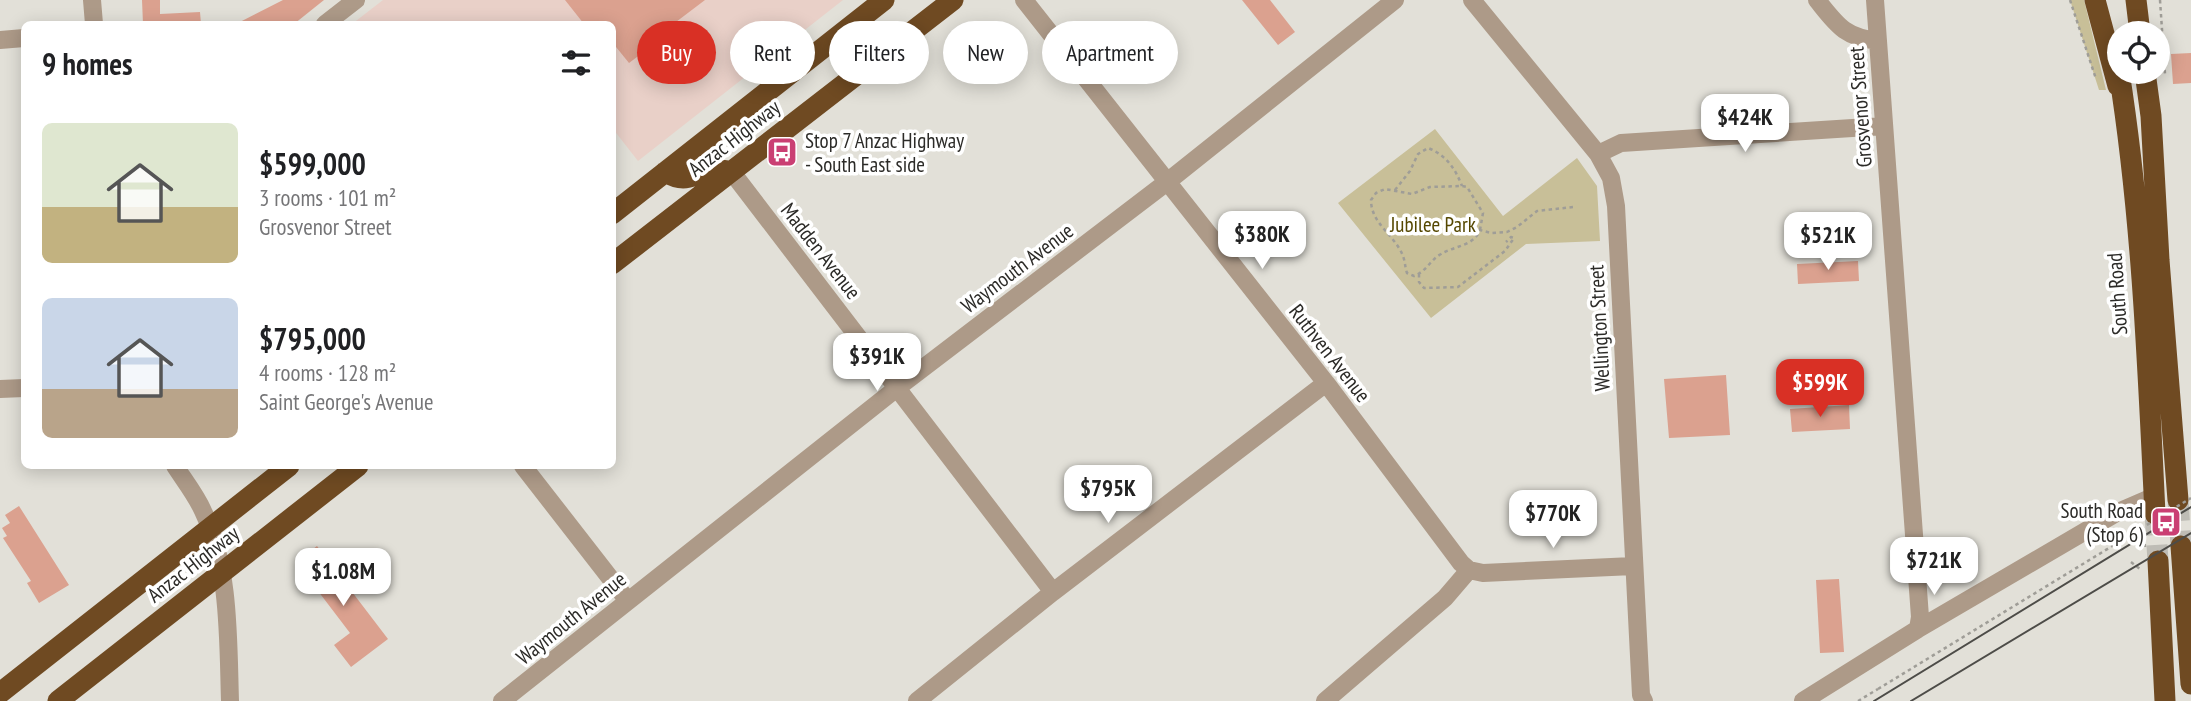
<!DOCTYPE html>
<meta charset="utf-8">
<style>
body{margin:0;font-family:"PT Sans Narrow",sans-serif;background:#f6f6f6;color:#202124;height:100vh;display:flex;flex-direction:column;font-size:26px;white-space:nowrap}
*{box-sizing:border-box;margin:0}
p{font-size:23px;color:#757577}
.icon{flex:none;width:38px;height:38px;fill:none;stroke:currentColor;stroke-width:2;stroke-linecap:round;stroke-linejoin:round}
.map{position:relative;flex:1;overflow:hidden}
.side{position:absolute;left:21px;top:21px;width:595px;height:448px;display:flex;flex-direction:column;background:#fff;border-radius:10px;box-shadow:0 4px 18px #0003}
.side>*{flex:none}
.top-card{position:absolute;left:637px;top:21px;width:665px;height:63px;display:flex;gap:14px}
.controls{position:absolute;left:2107px;top:21px;display:grid;gap:14px}
.controls a{display:grid;place-items:center;width:63px;height:63px;border-radius:50%;background:#fff;box-shadow:0 4px 18px #0003;font-size:35px}
.price{position:absolute;translate:-50% -60px;padding:0 16px;border-radius:14px;background:#fff;color:#222;font-size:23px;line-height:46px;filter:drop-shadow(0 2px 4px #0008)}
.price::after{content:'';position:absolute;left:50%;top:42px;width:21px;height:16px;margin-left:-10px;background:inherit;clip-path:polygon(0 0,100% 0,50% 100%)}
.price.current{background:#d93025;color:#fff}
ul{padding:0;list-style:none}
li{display:flex;align-items:center;gap:21px;height:175px;padding:0 21px}
li span{display:grid;place-items:center;flex:none;width:196px;height:140px;border-radius:10px;color:#555}
li>.icon{margin-inline-start:auto}
span .icon{width:84px;height:84px;fill:#fffc;stroke-width:1}
li b{font-size:30px}
h2{display:flex;justify-content:space-between;align-items:center;height:84px;padding:0 21px;font-size:30px}
.pill{padding:0 24px;border-radius:32px;background:#fff;box-shadow:0 4px 18px #0003;font-size:24px;line-height:63px}
.pill.current{background:#d93025;color:#fff}
.map>svg:first-child{display:block}
.commercial{fill:#e9d0c8}
.green{fill:#c8bf98}
.building{fill:#dba18f}
.lines{fill:none;stroke-linecap:round;stroke-linejoin:round}
.highway-tunnel{stroke:#bebcb5;stroke-width:21;stroke-dasharray:21 10;stroke-linecap:butt}
.path{stroke:#9f9d97;stroke-width:2.5;stroke-dasharray:3.5 3.5;stroke-linecap:butt}
.minor{stroke:#ad9a88;stroke-width:18}
.highway{stroke:#6f4a22;stroke-width:21}
.tram{stroke:#4d4c48;stroke-width:2}
.path-bridge{stroke:#9f9d97;stroke-width:2.5;stroke-dasharray:3.5 3.5;stroke-linecap:butt}
.labels{text-anchor:middle;dominant-baseline:central;stroke-width:7;stroke-linejoin:round;paint-order:stroke}
.street-label{font-size:21px;fill:#2c2b28;stroke:#fff}
.poi-label{font-size:21px;fill:#2c2b28;stroke:#fff;text-anchor:start}
.park-label{font-size:21px;fill:#554700;stroke:#fff}
</style>
<div class="map">
<svg width="2191" height="701" viewBox="0 0 2191 701">
<rect width="100%" height="100%" fill="#e2e0d8"/>
<path class="commercial" d="M383,0H843L638,161L613,129L612,24H352Z"/>
<path class="green" d="M2070,0H2084L2106,90H2099Z
M1435,129L1503,216L1577,158L1597,186L1600,241L1526,244L1431,318L1338,203Z"/>
<path class="building" d="M142,0H160V14L200,12L201,24H143Z
M283,0H324L294,24H236Z
M565,0H705L643,47L645,51L629,63L612,42V24H584Z
M1242,0H1270L1295,32L1278,45Z
M2191,53V83L2173,84L2171,54Z
M1858,261L1859,281L1798,284L1797,264Z
M1726,375L1730,435L1669,438L1664,379Z
M1849,405L1850,429L1792,432L1790,409Z
M19,506L69,585L39,603L27,583L31,581L3,538L7,536L2,528L10,523L5,515Z
M317,546L388,639L351,667L334,645L350,633L296,562Z
M1839,579L1844,652L1820,653L1816,580Z"/>
<g class="lines">
<path class="highway-tunnel" d="M2178,500L2181,546
M2155,514L2158,561"/>
<path class="path" d="M2070,0L2096,79
M2160,0L2165,74
M1395,190L1410,171L1418,154L1428,148C1446,155 1455,168 1462,186
M1480,230L1483,213L1467,187L1462,186L1430,187L1412,194L1385,189L1376,193L1371,200C1371,224 1395,235 1403,256C1405,261 1405,267 1407,273L1414,276C1427,271 1430,260 1441,254C1454,246 1474,246 1480,230L1491,233L1507,232L1517,227L1537,211L1573,207
M1419,274V282L1424,288L1458,287L1505,251L1514,238L1511,237L1506,242
M2144,530L2145,547
M2131,562L2140,569
M1858,701L1878,689"/>
<path class="minor" d="M92,0L94,24
M1024,0L1326,383L1461,563L1469,570L1483,573L1633,566
M1472,0L1598,154L1611,178L1616,206L1641,695L1644,701
M1817,0C1837,25 1844,37 1878,41
M1875,0L1920,617L1918,629
M325,24L356,0
M0,40L24,38
M1598,154L1621,143L1884,126
M731,171L1053,592
M0,389L24,388
M175,466C184,480 196,495 203,511C230,568 228,639 230,701
M523,466L628,601
M502,701L897,388L1167,182L1395,0
M917,701L1053,592L1326,383
M1325,701L1445,598L1469,570
M1803,701L1918,629L2118,512L2155,496"/>
<path class="highway" d="M2095,0L2118,86
M2136,0L2140,33
M2119,72C2142,217 2148,367 2155,514
M2145,72L2151,116L2159,260L2178,500
M665,172C688,185 692,173 714,170C719,169 725,171 731,171
M612,214L884,0
M612,264L953,0
M2181,546L2191,684
M2158,561L2165,701
M0,693L289,466
M58,701L358,466"/>
<path class="tram" d="M1874,701L2191,507
M1911,701L2191,533"/>
<path class="path-bridge" d="M1878,689L2191,498"/>
</g>
<defs>
<g id="bus-square" transform="scale(1.575)"><rect x="-9" y="-9" width="18" height="18" rx="4" fill="#ca3f73" stroke="#fff"/><path d="M-5-6H5V4H4V6H2V4H-2V6H-4V4H-5ZM-3.5-4V0h7V-4ZM-3.5 1.2v1.5H-2V1.2ZM2 1.2v1.5H3.5V1.2Z" fill="#fff"/></g>
</defs>
<g fill-rule="evenodd">
<use href="#bus-square" x="782" y="152"/>
<use href="#bus-square" x="2166" y="522"/>
</g>
<g class="labels">
<g class="street-label">
<text transform="translate(1860 107) rotate(-94)">Grosvenor Street</text>
<text transform="translate(734 138) rotate(-38)">Anzac Highway</text>
<text transform="translate(821 251) rotate(52)">Madden Avenue</text>
<text transform="translate(1017 268) rotate(-37)">Waymouth Avenue</text>
<text transform="translate(2117 294) rotate(-94)">South Road</text>
<text transform="translate(1599 328) rotate(-93)">Wellington Street</text>
<text transform="translate(1330 353) rotate(52)">Ruthven Avenue</text>
<text transform="translate(193 564) rotate(-38)">Anzac Highway</text>
<text transform="translate(571 618) rotate(-39)">Waymouth Avenue</text>
</g>
<g class="poi-label">
<text x="805" y="140">Stop 7 Anzac Highway<tspan x="805" dy="24">- South East side</tspan></text>
<text x="2143" y="510" text-anchor="end">South Road<tspan x="2143" dy="24">(Stop 6)</tspan></text>
</g>
<g class="park-label">
<text x="1433" y="224">Jubilee Park</text>
</g>
</g>
</svg>
<div class="controls">
<a><svg class="icon" aria-label="locate" viewBox="0 0 24 24"><circle cx="12" cy="12" r="6"/><path d="M12 2v4M12 18v4M2 12h4M18 12h4"/></svg></a>
</div>
<b class="price" style="left:1745px;top:154px">$424K</b>
<b class="price" style="left:1262px;top:271px">$380K</b>
<b class="price" style="left:1828px;top:272px">$521K</b>
<b class="price" style="left:877px;top:393px">$391K</b>
<b class="price current" style="left:1820px;top:419px">$599K</b>
<b class="price" style="left:1108px;top:525px">$795K</b>
<b class="price" style="left:1553px;top:550px">$770K</b>
<b class="price" style="left:1934px;top:597px">$721K</b>
<b class="price" style="left:343px;top:608px">$1.08M</b>
<div class="top-card">
<a class="pill current">Buy</a>
<a class="pill">Rent</a>
<a class="pill">Filters</a>
<a class="pill">New</a>
<a class="pill">Apartment</a>
</div>
<section class="side">
<h2>9 homes<svg class="icon" aria-label="filters" viewBox="0 0 24 24"><path d="M4 7h16M4 17h16"/><circle cx="9" cy="7" r="2"/><circle cx="15" cy="17" r="2"/></svg></h2>
<ul>
<li><span style="background:linear-gradient(#dfe7d0 60%,#c2b280 0)"><svg class="icon" aria-label="home" viewBox="0 0 24 24"><path d="M3 11l9-7 9 7M6 9v11h12V9"/></svg></span><div><b>$599,000</b><p>3 rooms · 101 m²</p><p>Grosvenor Street</p></div></li>
<li><span style="background:linear-gradient(#c9d6e8 65%,#b9a48a 0)"><svg class="icon" aria-label="home" viewBox="0 0 24 24"><path d="M3 11l9-7 9 7M6 9v11h12V9"/></svg></span><div><b>$795,000</b><p>4 rooms · 128 m²</p><p>Saint George's Avenue</p></div></li>
</ul>
</section>
</div>
